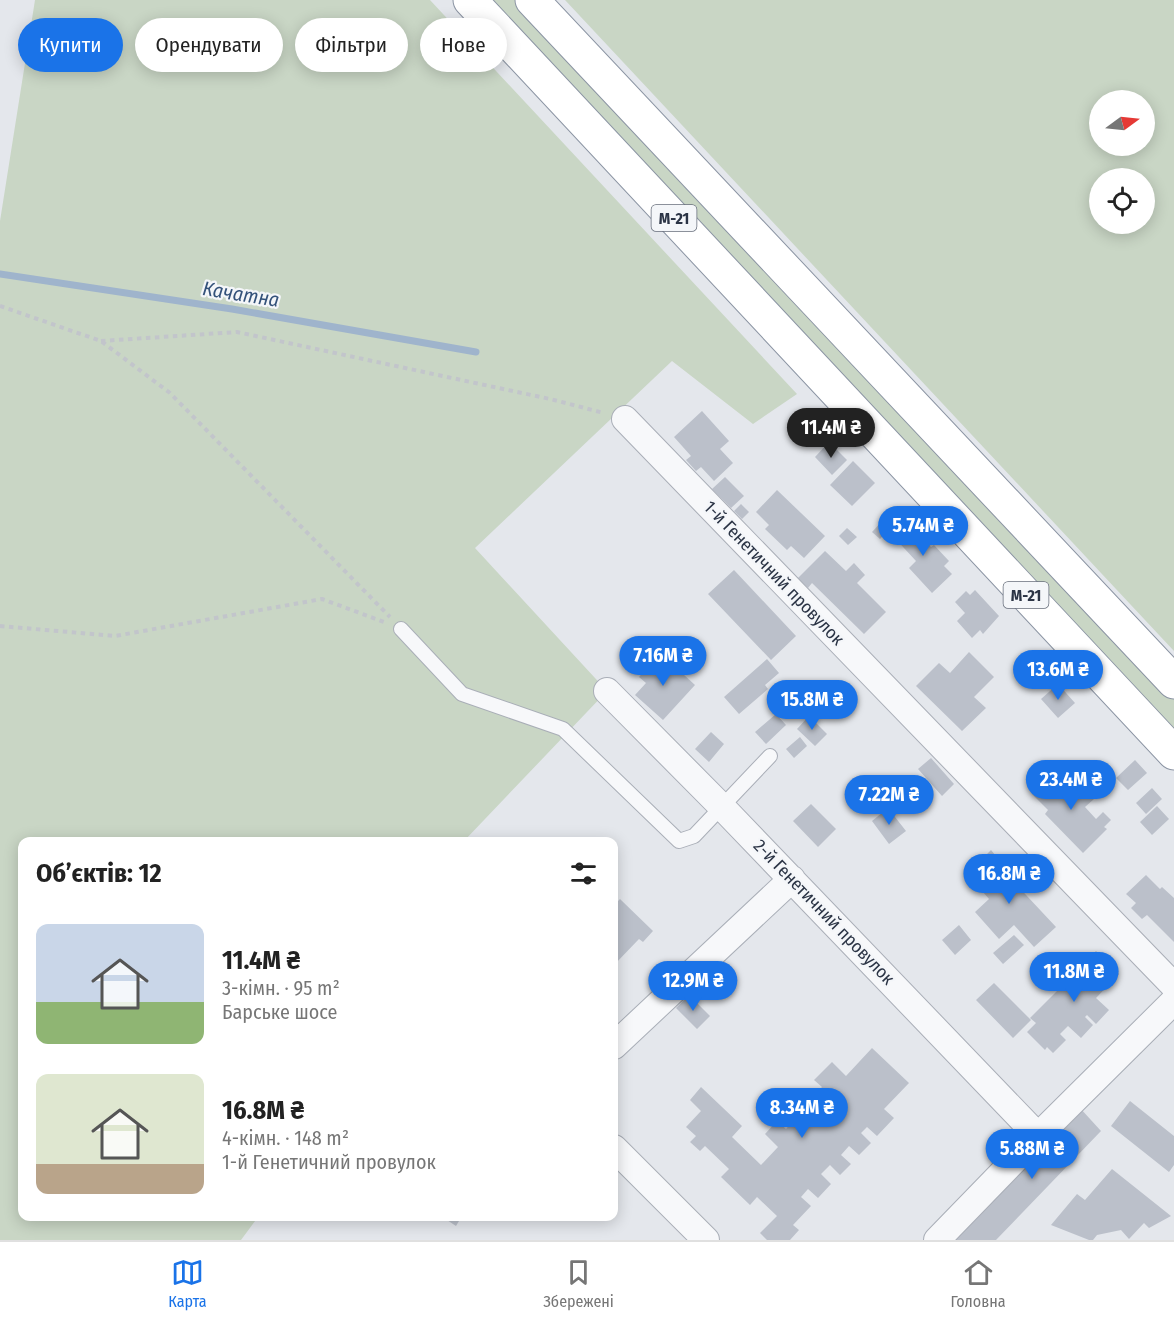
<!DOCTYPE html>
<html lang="uk">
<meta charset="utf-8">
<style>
body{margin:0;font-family:"Fira Sans Condensed",sans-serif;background:#f2f2f2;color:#222;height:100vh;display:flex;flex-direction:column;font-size:22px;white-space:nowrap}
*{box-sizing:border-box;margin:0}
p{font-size:20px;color:#767676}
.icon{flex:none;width:33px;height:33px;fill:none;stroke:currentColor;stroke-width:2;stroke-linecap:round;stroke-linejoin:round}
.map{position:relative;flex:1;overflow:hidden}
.details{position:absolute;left:18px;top:837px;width:600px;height:384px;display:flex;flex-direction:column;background:#fff;border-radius:12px;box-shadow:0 3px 15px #0003}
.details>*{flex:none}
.hud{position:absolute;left:18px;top:18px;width:600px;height:54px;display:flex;gap:12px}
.needle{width:39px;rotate:75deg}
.controls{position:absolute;left:1089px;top:90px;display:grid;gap:12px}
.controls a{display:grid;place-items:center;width:66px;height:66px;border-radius:50%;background:#fff;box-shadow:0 3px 15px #0003;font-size:30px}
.price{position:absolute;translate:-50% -51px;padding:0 14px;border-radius:21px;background:#1a73e8;color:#fff;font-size:20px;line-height:39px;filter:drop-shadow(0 2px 3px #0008)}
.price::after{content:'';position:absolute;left:50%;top:36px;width:18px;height:14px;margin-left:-9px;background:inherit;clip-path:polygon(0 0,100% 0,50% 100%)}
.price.current{background:#222;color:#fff}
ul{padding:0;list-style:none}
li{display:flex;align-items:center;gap:18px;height:150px;padding:0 18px}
li span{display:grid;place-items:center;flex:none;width:168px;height:120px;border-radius:12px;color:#555}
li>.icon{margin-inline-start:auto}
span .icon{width:72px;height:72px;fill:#fffc;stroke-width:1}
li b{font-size:26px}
h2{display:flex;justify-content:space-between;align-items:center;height:72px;padding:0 18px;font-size:26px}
.chip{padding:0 21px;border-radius:27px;background:#fff;box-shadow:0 3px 15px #0003;font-size:21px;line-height:54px}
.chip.current{background:#1a73e8;color:#fff}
.tab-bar{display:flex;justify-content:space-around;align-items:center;height:84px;border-top:2px solid #e0e0e0;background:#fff;font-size:16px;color:#767676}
.tab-bar a{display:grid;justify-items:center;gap:3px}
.tab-bar .current{color:#1a73e8}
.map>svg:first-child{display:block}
.green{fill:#c9d6c5;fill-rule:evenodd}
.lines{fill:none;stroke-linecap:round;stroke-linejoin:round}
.stream{stroke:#9fb4cc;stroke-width:7}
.building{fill:#bbc0ca}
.lane-casing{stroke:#a9aeb7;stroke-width:16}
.street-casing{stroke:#a9aeb7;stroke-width:28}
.highway-casing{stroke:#8b94a3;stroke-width:35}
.path{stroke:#c2c5cb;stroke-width:4;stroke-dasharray:4.5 4.5;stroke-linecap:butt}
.lane{stroke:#f7f8fa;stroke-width:14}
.street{stroke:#f7f8fa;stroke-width:26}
.highway{stroke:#fff;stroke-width:33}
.labels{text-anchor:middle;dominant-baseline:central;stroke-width:4.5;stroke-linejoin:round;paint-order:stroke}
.shield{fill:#f4f6f9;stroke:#676e7b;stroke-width:1.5}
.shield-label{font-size:16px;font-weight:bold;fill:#2b3445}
.street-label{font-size:18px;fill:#2b3445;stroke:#f4f6f9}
.water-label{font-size:20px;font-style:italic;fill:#34527a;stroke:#f4f6f9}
</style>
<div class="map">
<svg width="1174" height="1240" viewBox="0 0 1174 1240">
<rect width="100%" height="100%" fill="#e4e7ec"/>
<path class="green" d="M35,0H430L797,394L753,424L672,361L475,548L607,691L464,841L22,842V1216L258,1217L241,1240H0V221Z
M470,0H532L1174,682V753Z
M565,0H1174V651ZM1100,100H1144V146H1100ZM1100,178H1144V224H1100Z"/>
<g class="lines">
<path class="stream" d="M0,274L232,309L476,352"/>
</g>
<path class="building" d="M702,411L729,441L720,449L733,463L714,481L701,467L696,471L686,460L691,456L674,437Z
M829,442L847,460L832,475L815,457Z
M853,461L875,483L852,506L830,485Z
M725,477L744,496L731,508L712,489Z
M777,490L825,536L804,558L791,546L787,550L765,529L769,525L756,512Z
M741,504L749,512L742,519L734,511Z
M886,517L893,525L880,539L872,532Z
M905,520L931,547L934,545L949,561L944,566L952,574L932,593L909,568L916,561L891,534Z
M847,528L857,537L848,545L839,536Z
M825,551L846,571L854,563L865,575L857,583L886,612L864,634L812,583L808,588L798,578Z
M734,570L796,636L771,660L708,594Z
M975,590L999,616L983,634L980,630L972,638L957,621L965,613L955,602L966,591L970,595Z
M969,652L994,677L974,697L986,708L962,731L916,686L939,663L950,673Z
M660,653L695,685L663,720L635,695L646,683L639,677Z
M767,659L779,673L765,685L768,689L739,714L724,697Z
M1058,684L1075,703L1058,718L1041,699Z
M776,714L786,725L766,744L755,732Z
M809,716L827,734L815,746L797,729Z
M711,732L724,744L709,762L695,749Z
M800,737L807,746L794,758L786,749Z
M931,758L954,784L942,796L918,769Z
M1135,760L1147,773L1128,790L1116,778Z
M1061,774L1071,784L1075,780L1094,799L1085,807L1096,819L1103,812L1111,820L1104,827L1107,829L1083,853L1045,814L1048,810L1032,794L1051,775L1055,780Z
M1152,788L1162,799L1146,814L1136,803Z
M811,804L836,829L818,847L793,821Z
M1157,806L1169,819L1152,835L1140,822Z
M888,808L906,831L889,844L872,821Z
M991,850L1000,861L997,864L1056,927L1034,947L1014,925L999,939L975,912L989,899L976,884L986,874L977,864Z
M1146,875L1160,889L1162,887L1174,898V942L1147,915L1142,919L1131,908L1136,903L1126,894Z
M620,899L653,931L643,942L639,939L614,965V905Z
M959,925L971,940L955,955L942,940Z
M1014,935L1024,945L1003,964L993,953Z
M1096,951L1119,974L1096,998L1109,1010L1096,1024L1087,1015L1085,1017L1093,1025L1081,1038L1068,1026L1060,1034L1066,1040L1053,1053L1047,1047L1045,1050L1027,1032L1036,1023L1030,1018L1061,987L1057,982L1071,967L1075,971Z
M994,983L1031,1020L1013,1038L976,1000Z
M689,995L710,1016L697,1029L676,1008Z
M872,1048L909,1083L884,1109L894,1118L877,1136L867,1127L861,1133L871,1143L859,1155L849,1146L841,1155L851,1164L840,1175L830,1165L821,1174L831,1184L818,1198L808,1189L801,1197L811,1206L793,1225L799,1230L790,1240H767L760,1233L777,1216L757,1197L750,1205L721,1177L729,1169L705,1146L700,1151L690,1142L696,1136L686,1127L701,1111L690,1100L701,1087L742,1126L732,1137L761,1165L778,1147L765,1134L777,1121L786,1129L807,1106L805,1105L822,1087L814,1080L832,1062L846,1076Z
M1130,1101L1174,1136V1165L1169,1172L1111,1126Z
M1080,1108L1101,1131L996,1240H953Z
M1112,1169L1171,1216L1149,1228L1144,1223L1129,1239L1121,1230L1097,1235L1093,1240H1089L1051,1225L1077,1194L1085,1200Z
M441,1216H462L456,1226Z"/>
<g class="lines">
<g class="lane-casing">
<path id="lane" d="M401,629L462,694L563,729L679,841L694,836L770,756"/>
</g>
<g class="street-casing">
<path id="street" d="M625,419L1174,986
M607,691L721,806L1038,1136
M614,1046L792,879
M614,1148L706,1240
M937,1240L1038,1136L1174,1001"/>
</g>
<g class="highway-casing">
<path id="highway" d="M470,0L1174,753
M532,0L1174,682"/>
</g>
<path class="path" d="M0,306L101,341L170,393L390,617
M101,341L237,332L550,399L604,413
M0,626L115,636L322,599L384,622"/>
<use href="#lane" class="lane"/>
<use href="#street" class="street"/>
<use href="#highway" class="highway"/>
</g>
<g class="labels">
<g class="shield">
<rect x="651.5" y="205" width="45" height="26" rx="4.5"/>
<rect x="1003.5" y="582" width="45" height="26" rx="4.5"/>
</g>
<g class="shield-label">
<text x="674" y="218">М-21</text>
<text x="1026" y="595">М-21</text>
</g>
<g class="street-label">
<text transform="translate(774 573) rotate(46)">1-й Генетичний провулок</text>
<text transform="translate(824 912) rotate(46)">2-й Генетичний провулок</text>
</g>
<g class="water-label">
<text transform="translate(241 294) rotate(9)">Качатна</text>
</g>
</g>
</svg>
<div class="controls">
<a><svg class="needle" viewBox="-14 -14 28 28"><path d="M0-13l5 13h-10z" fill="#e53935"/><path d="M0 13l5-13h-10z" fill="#767676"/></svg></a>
<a><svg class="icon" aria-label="locate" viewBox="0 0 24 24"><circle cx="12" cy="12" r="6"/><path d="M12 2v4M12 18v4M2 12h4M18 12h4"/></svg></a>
</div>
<b class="price current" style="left:831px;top:459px">11.4M ₴</b>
<b class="price" style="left:923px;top:557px">5.74M ₴</b>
<b class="price" style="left:663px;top:687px">7.16M ₴</b>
<b class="price" style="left:1058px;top:701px">13.6M ₴</b>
<b class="price" style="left:812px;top:731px">15.8M ₴</b>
<b class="price" style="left:1071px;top:811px">23.4M ₴</b>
<b class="price" style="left:889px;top:826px">7.22M ₴</b>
<b class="price" style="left:1009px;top:905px">16.8M ₴</b>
<b class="price" style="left:1074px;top:1003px">11.8M ₴</b>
<b class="price" style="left:693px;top:1012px">12.9M ₴</b>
<b class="price" style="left:802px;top:1139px">8.34M ₴</b>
<b class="price" style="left:1032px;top:1180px">5.88M ₴</b>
<div class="hud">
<a class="chip current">Купити</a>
<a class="chip">Орендувати</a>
<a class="chip">Фільтри</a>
<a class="chip">Нове</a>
</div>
<section class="details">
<h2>Об’єктів: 12<svg class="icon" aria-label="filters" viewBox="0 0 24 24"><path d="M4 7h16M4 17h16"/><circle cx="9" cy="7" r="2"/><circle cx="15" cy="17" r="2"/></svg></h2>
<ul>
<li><span style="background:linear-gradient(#c9d6e8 65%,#8fb573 0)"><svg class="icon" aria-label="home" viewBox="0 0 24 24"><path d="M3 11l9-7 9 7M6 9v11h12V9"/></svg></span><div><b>11.4M ₴</b><p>3-кімн. · 95 m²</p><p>Барське шосе</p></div></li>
<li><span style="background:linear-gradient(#dfe7d0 75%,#b9a48a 0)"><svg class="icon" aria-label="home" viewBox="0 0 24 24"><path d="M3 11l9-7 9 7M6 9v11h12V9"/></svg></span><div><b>16.8M ₴</b><p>4-кімн. · 148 m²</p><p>1-й Генетичний провулок</p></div></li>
</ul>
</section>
</div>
<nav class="tab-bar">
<a class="current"><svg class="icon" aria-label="map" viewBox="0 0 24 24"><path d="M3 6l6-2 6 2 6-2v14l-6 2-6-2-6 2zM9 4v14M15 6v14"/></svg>Карта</a>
<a><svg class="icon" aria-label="saved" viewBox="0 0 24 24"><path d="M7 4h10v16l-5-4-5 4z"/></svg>Збережені</a>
<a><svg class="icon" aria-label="home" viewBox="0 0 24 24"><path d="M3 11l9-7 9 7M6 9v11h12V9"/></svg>Головна</a>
</nav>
